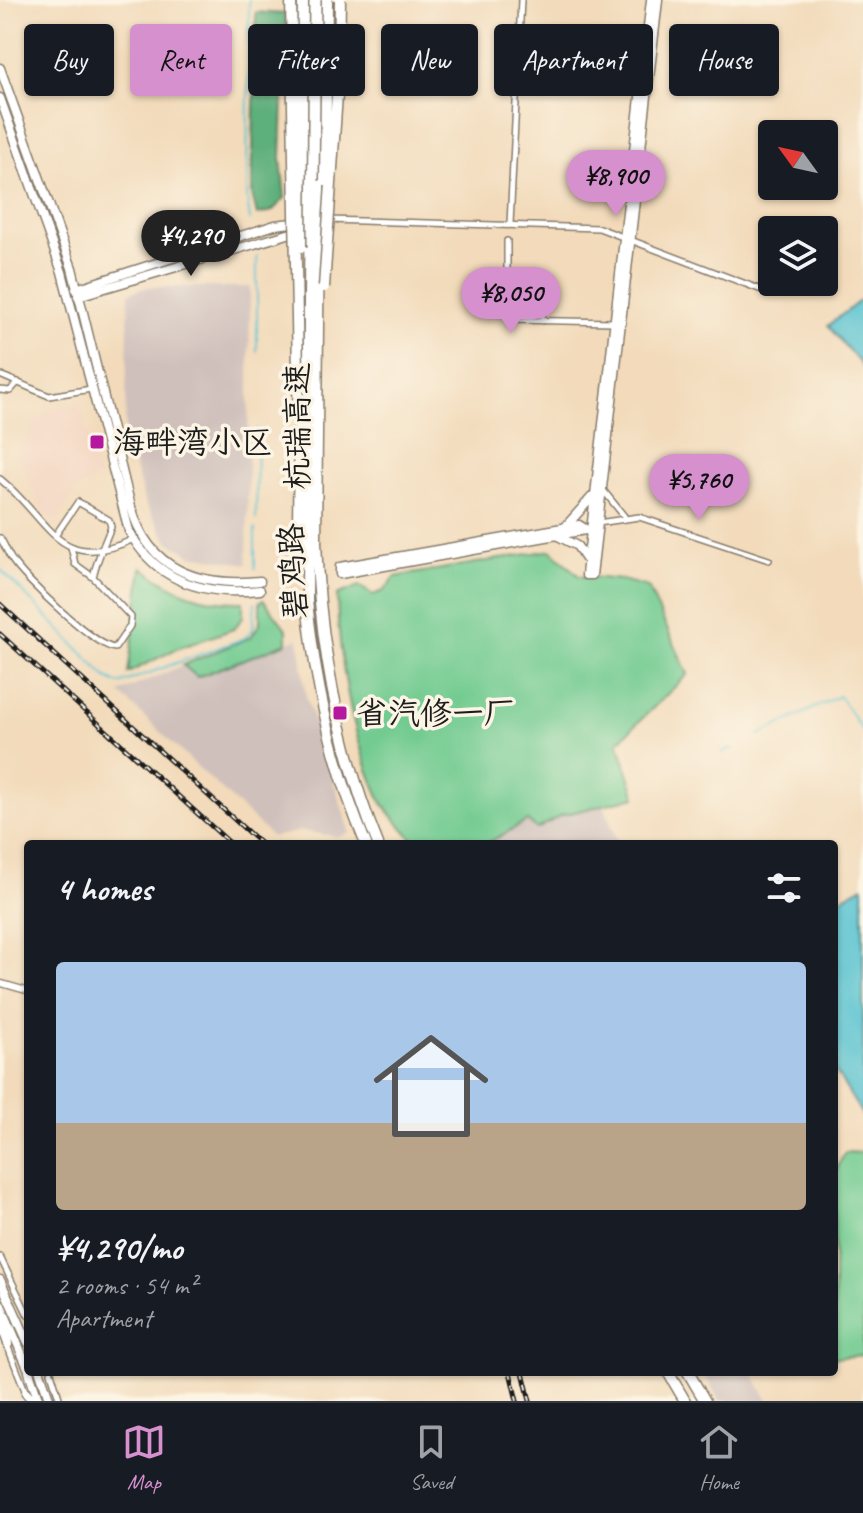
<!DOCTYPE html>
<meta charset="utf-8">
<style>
body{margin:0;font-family:Caveat,"LXGW WenKai TC",sans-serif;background:#20242c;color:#f1f3f6;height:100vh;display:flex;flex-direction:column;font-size:30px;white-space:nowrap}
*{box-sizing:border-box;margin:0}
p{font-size:26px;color:#9ea1a6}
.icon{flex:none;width:44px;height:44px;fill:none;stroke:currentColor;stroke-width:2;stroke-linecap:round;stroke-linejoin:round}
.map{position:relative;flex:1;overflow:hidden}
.side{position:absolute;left:24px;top:840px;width:814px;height:536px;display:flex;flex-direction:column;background:#171b24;border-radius:8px;box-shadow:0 2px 6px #0004}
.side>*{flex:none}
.hud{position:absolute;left:24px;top:24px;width:816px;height:72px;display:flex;gap:16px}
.needle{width:52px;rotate:303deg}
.buttons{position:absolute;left:758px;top:120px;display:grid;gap:16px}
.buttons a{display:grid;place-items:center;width:80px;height:80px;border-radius:8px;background:#171b24;box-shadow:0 2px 6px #0004;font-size:40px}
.price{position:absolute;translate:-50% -68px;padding:0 18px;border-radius:28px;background:#d690ce;color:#111;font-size:26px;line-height:52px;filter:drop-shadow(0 2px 4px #0008)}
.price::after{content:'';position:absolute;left:50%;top:48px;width:24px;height:18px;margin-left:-12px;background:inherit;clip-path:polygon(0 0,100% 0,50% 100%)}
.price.selected{background:#222;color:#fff}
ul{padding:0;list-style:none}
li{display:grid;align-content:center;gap:16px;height:424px;padding:0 32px}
li span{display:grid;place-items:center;height:248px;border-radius:8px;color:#555}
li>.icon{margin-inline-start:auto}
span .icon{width:144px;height:144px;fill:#fffc;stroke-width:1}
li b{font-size:34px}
h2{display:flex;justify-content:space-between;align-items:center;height:96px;padding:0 32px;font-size:34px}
.chip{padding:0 28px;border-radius:8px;background:#171b24;box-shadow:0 2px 6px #0004;font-size:28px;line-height:72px}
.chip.selected{background:#d690ce;color:#111}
.tabs{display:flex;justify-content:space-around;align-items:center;height:112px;border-top:2px solid #363941;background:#171b24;font-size:22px;color:#9ea1a6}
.tabs a{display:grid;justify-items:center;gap:4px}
.tabs .selected{color:#d690ce}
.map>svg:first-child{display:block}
.built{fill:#f3d4bf}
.industrial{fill:#cfc0bb}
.green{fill:#72cb91;stroke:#477456;stroke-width:2}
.forest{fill:#5daf7b;stroke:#3c664c;stroke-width:2}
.water{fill:#56c2d0;stroke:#396f76;stroke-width:2}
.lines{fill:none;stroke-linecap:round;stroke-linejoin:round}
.stream{stroke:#56c2d0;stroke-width:2}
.street-casing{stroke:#877b6b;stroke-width:8}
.secondary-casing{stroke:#877b6b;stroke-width:11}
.primary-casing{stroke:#877b6b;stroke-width:11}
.highway-casing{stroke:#877b6b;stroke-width:13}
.street{stroke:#fff;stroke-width:5}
.secondary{stroke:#fff;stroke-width:8}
.primary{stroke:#fff;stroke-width:8}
.highway{stroke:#fff;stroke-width:10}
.rail-casing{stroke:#1c1c1c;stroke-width:5}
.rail{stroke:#fcf5e5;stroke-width:2;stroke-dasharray:6;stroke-linecap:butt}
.highway-bridge-casing{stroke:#877b6b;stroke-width:13;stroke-linecap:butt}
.highway-bridge{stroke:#fff;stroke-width:10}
.poi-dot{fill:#b5179e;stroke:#fcf5e5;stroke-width:3}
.labels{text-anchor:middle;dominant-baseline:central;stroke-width:7;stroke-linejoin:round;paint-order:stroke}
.street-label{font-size:32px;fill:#1c1c1c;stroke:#fcf5e5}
.poi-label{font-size:32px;fill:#1c1c1c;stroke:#fcf5e5;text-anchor:start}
</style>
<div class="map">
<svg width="863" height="1401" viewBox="0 0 863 1401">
<rect width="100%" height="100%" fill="#fcf5e5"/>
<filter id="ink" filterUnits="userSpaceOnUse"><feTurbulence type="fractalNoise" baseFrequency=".0125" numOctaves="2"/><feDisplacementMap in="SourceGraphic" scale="16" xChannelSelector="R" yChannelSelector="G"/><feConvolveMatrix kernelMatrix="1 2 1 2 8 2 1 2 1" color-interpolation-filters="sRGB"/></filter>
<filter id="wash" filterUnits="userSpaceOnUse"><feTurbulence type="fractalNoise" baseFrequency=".006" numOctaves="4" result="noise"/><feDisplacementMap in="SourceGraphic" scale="32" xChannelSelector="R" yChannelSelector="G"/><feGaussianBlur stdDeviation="1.8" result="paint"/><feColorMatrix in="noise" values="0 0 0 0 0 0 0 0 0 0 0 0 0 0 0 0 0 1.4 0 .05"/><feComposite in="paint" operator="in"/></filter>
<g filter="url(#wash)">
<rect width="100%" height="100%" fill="#f2daba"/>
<path class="built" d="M79,401L100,478L76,489L57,522L44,514L16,453L43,413Z"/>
<path class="industrial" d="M149,287H250L247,564L191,555L168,541L145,503L125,432L129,293Z
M299,638L306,696L350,833L339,837L302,831L272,837L119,693L183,665L198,677Z
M604,805L618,844H486L528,821L537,829L562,815Z
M703,1372H752L768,1401H720Z"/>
<path class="green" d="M551,550L579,576L622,580L648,587L688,674L618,742L636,797L562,815L537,829L527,821L486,844H427L422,839L415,842C403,827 385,811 378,794C352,737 338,656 337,595L359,586L373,595L384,591L395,577Z
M142,567C174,592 203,603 243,602V617L234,629L176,649L128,673Z
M264,600L287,630V643L197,677L183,665L251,637L260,623V601Z
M845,1152L863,1153V1355L834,1358V1175Z"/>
<path class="forest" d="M256,12L286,14L281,158L285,198L272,211L257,215L252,195Z"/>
<path class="water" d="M863,298V367L828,326Z
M863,886V1116L834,1069V902Z"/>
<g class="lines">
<path class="stream" d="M249,0L247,196L250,220
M257,351V256
M256,519L257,429
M255,568V529
M0,569L107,678L119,684L245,638L253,629L255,602
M759,735L839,696L863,731
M723,753L734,748"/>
</g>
</g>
<g filter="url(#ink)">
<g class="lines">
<g class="street-casing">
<path id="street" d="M328,220L599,228L759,289
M510,224L521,0
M507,241V312L512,320L614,322
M542,321L543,290L549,285H557
M0,375L49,396L91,389
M0,390L10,391L18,382
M0,479C49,518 57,575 134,539
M603,490L624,516
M598,523L639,517L769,560
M0,538C5,545 7,553 12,560C24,579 96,647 115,648L130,626L131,617L93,577C97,559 104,544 111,527L109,520L78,502L55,536
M71,547L75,564L93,577
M0,983L28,991
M0,1257L28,1315
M0,1327L26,1393
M51,1372L60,1401"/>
</g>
<g class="secondary-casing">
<path id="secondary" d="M0,68L72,268L131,507C149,571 199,587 260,581
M0,98L62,272L129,531C157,583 205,596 260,590
M76,289L275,225L300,222
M78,296L298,231
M567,525L592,497
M558,536L577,546L586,559
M340,574V567L579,525L593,534
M340,574L591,529
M592,575H586L651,0
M592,575L658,0"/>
</g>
<g class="primary-casing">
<path id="primary" d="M0,1280L28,1342
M0,1303L28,1368
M5,1321L8,1344
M29,1372L39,1401
M40,1372L50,1401
M26,1393L33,1401"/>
</g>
<g class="highway-casing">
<path id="highway" d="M311,0L307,601C315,685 333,766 366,844
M321,0L316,542C320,647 338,746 378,844
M298,531L299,425
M668,1372L685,1401
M688,1372L705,1401"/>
</g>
<use href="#street" class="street"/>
<use href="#secondary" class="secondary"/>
<use href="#primary" class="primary"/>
<use href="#highway" class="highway"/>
<g class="rail-casing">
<path id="rail" d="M0,604L261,844
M0,634L231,844
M510,1372L517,1401
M523,1372L530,1401"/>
</g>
<use href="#rail" class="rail"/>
<g class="highway-bridge-casing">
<path id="highway-bridge" d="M291,0L299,425
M325,181L327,0
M301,247L303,0
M324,287L339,65L340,0"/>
</g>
<use href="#highway-bridge" class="highway-bridge"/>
</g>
</g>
<g class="poi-dot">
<rect x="89" y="434" width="16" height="16" rx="4"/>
<rect x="332" y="705" width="16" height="16" rx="4"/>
</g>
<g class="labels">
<g class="street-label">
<text transform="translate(297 426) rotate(-90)">杭瑞高速</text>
<text transform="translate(293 571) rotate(-93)">碧鸡路</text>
</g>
<g class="poi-label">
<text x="113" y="442">海畔湾小区</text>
<text x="356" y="713">省汽修一厂</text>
</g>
</g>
</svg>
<div class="buttons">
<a><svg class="needle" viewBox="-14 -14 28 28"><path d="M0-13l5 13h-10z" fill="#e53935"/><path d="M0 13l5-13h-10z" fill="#9ea1a6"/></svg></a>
<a><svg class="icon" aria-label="layers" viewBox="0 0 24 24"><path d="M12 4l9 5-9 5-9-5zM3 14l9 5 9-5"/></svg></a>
</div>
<b class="price" style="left:616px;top:218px">¥8,900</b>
<b class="price selected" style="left:191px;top:278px">¥4,290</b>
<b class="price" style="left:511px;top:335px">¥8,050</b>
<b class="price" style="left:699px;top:522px">¥5,760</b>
<div class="hud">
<a class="chip">Buy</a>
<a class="chip selected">Rent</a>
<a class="chip">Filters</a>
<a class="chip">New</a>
<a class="chip">Apartment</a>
<a class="chip">House</a>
</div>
<section class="side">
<h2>4 homes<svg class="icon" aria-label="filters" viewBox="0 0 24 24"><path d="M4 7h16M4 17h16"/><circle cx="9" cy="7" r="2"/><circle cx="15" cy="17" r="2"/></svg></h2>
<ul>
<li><span style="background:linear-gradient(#a9c7e8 65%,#b9a48a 0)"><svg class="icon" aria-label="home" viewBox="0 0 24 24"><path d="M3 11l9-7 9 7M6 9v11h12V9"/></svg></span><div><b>¥4,290/mo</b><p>2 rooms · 54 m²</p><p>Apartment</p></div></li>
</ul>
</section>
</div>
<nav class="tabs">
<a class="selected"><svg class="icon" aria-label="map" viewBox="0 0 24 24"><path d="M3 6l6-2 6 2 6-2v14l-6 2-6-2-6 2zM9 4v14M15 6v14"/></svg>Map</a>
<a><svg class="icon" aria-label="saved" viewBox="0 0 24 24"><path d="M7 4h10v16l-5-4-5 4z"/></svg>Saved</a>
<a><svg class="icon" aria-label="home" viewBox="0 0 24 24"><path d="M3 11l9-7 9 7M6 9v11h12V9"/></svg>Home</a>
</nav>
